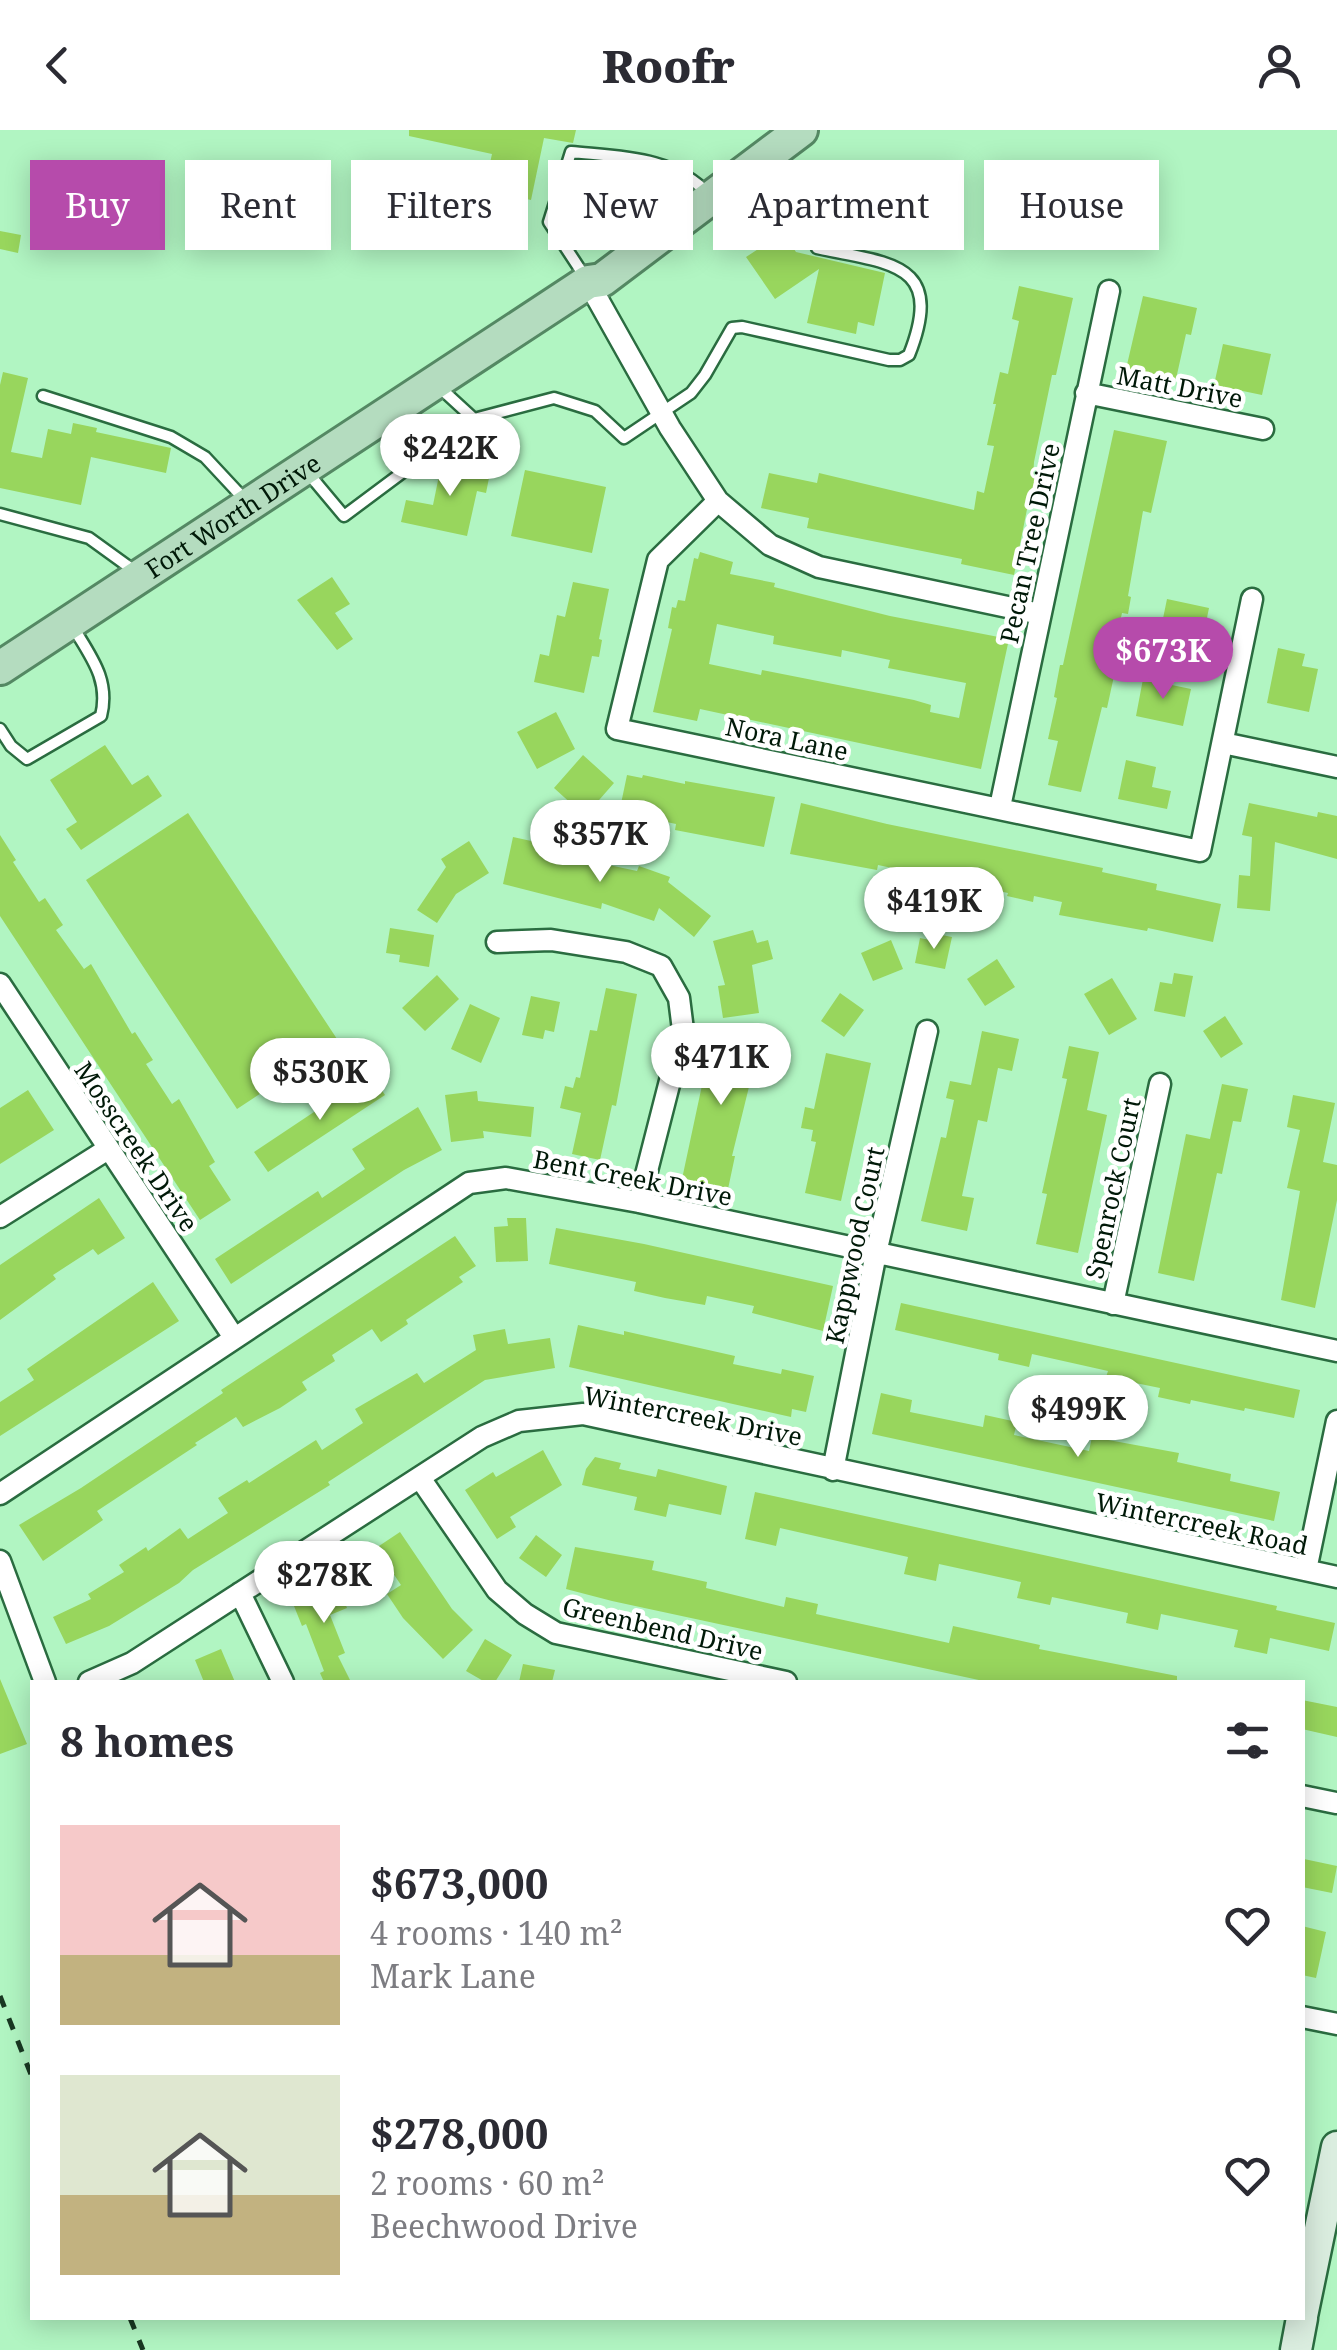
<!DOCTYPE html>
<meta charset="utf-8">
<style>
body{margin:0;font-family:"Noto Serif",serif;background:#f7f7f7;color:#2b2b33;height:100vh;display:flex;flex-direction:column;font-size:38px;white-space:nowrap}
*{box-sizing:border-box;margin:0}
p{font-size:32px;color:#7c7c81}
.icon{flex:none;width:55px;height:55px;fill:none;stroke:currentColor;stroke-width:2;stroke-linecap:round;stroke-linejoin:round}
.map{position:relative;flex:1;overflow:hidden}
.side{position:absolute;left:30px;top:1550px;width:1275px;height:640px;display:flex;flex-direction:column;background:#fff;border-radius:0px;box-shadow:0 5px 25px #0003}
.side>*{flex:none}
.guide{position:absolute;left:30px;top:30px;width:1278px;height:90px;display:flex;gap:20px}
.price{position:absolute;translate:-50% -85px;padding:0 22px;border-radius:35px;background:#fff;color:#222;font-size:32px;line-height:65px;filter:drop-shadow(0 2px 5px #0008)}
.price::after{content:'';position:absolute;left:50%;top:60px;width:30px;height:22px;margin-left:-15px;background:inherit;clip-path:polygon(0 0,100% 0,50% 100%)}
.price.current{background:#b64bab;color:#fff}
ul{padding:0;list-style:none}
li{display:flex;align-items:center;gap:30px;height:250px;padding:0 30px}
li span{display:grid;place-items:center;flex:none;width:280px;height:200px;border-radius:0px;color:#555}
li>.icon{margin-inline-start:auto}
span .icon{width:120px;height:120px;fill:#fffc;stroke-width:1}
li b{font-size:42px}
h2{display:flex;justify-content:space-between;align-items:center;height:120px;padding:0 30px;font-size:42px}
.pill{padding:0 35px;border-radius:0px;background:#fff;box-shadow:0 5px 25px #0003;font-size:35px;line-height:90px}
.pill.current{background:#b64bab;color:#fff}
header{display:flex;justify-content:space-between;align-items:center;height:130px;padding:0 30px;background:#fff;font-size:45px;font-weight:800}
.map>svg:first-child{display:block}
.building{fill:#98d65d;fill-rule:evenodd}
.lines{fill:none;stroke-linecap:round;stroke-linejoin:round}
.service-casing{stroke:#2a6c40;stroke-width:15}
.minor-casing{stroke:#2a6c40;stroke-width:25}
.secondary-casing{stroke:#2a6c40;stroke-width:35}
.primary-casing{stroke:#548863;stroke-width:38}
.service{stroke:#fff;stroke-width:10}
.minor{stroke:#fff;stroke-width:20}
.secondary{stroke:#daeddf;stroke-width:30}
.primary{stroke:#b4dcbf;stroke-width:32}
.rail{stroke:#193822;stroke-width:5;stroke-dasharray:12 12;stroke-linecap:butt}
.labels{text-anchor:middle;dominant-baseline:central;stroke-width:9;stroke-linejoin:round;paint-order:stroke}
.street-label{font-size:25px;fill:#001908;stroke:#fff}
</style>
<header><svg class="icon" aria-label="back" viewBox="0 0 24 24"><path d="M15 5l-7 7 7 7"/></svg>Roofr<svg class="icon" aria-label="person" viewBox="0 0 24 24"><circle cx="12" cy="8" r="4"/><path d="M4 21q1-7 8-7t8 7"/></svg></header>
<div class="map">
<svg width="1337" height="2220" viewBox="0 0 1337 2220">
<rect width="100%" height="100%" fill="#b1f5c2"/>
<path class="building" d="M409,0H576L573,13L544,8L531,70L484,60L492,24L409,6Z
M0,101L21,105L18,123L0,119Z
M783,103L796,122L885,143L874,196L858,192L856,204L807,193L819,139L775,169L746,127Z
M1019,156L1073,168L1056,245H1052L1034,332L1033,348L1037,349L1034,365L1030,364L1014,445L961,434L962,429L807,398L809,388L761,378L769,343L817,353L819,343L974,380L977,361L984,363L994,316L987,315L996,274H993L1000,242L1008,244L1019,191L1012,189Z
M1143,166L1197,178L1191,205L1186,204L1176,249L1126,239Z
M1223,214L1271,224L1262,265L1214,255Z
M3,242L28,248L11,322L42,328L48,299L71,304L73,293L97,298L96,302L171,318L166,343L91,327L81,375L0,358V255Z
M1114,300L1167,311L1151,383L1143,381L1128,466L1131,467L1128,484L1122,483L1108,545L1114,546L1107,578L1102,577L1081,662L1048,655L1058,611L1048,609L1057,568L1054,567L1060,535H1063Z
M443,326L482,334L479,346L489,348L486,363L477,361L467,406L401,392L406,370L433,375Z
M525,340L606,357L592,423L511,406Z
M700,422L733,432L730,444L775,453L774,457L890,486L1009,509L981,639L700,579L697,591L653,582L672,499L668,498L672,477L676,478L678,470L685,471L694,428L698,429ZM717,494L774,506L773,514L841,527L842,520L890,530L888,538L966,553L959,588L930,582L931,575L914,570L762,540L761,545L709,534Z
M332,447L350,474L335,483L353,509L337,520L297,470Z
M573,452L609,459L599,509L602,510L599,527L592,526L584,563L534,552L540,524L549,526L557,485L565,487Z
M1167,469L1209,478L1201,517L1159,508Z
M1278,518L1305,524L1302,536L1318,539L1309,582L1267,573Z
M1143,549L1191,559L1183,596L1136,586Z
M556,582L575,619L537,639L517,602Z
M105,615L132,655L148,645L162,666L81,720L66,699L77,692L50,650Z
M583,625L614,653L585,686L554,658Z
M1126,630L1156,637L1152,657L1171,661L1167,679L1118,669Z
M627,645L642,648L643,645L685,654V651L775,667L764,717L675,700L676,694L643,687L642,693L618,688Z
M801,673L887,694L1103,738L1102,742L1157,754L1156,760L1221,774L1213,812L1148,798L1147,801L1059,785L1062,772L1034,766L1033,772L1007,766L1008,763L878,735L877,740L790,724Z
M1249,673L1317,687L1318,682L1337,686V729L1275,712L1270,781L1237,778L1239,745L1250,746L1252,707L1242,705Z
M188,683L339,912L237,979L86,750Z
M0,705L16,730L13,732L39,772L45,768L63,795L56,800L84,839L91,834L132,904L135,902L153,930L146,934L172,974L179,969L215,1032L209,1036L231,1070L200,1090L0,786Z
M513,707L545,714L543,721L637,741L639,736L670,747L668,752L711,786L694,807L659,778L654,791L602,773L601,779L503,754Z
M469,711L489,743L456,764L437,793L417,780L446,737L441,729Z
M390,798L434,805L429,837L399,832L400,825L386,823Z
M753,800L757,813L768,810L773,829L752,835L759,883L723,888L718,856L725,855L713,811Z
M937,804L952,807L945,839L915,833L920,808L935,811Z
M891,810L903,839L873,851L861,823Z
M997,829L1015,857L985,876L967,849Z
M1174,843L1193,846L1185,887L1154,881L1160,852L1172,854Z
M437,845L459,869L425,901L402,878Z
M1112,848L1137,889L1109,905L1084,864Z
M606,858L637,864L616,976L612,975L600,1030L572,1024L581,983L560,978L565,956L573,958L576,947L580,948L590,900L597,901Z
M840,863L864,880L844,907L821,891Z
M531,866L560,872L554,902L545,900L543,909L522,905Z
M470,874L500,888L481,933L451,919Z
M1225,886L1243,914L1221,928L1203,901Z
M714,899L761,908L732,1026H735L728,1059L682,1049Z
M982,901L1019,909L1012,941L998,938L987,992L978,990L962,1066L974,1068L967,1101L921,1091L941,1007L946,1008L954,970L946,968L950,951L971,955Z
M1069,916L1099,922L1087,980L1107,985L1078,1123L1036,1114L1047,1064L1042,1063L1067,949L1062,948Z
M826,923L871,933L841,1071L805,1063L816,1012L811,1011L813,1000L801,998L805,977L814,979Z
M371,944L385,965L268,1042L254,1022Z
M1222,954L1248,959L1241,992L1233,991L1222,1044L1217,1043L1194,1151L1158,1143L1186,1004L1210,1009Z
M28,960L54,1000L0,1034V978Z
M477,961L478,971L534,977L531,1007L483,1001L484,1008L451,1012L445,965Z
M1293,965L1335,973L1323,1032L1337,1035V1070L1315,1178L1281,1170L1300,1061L1287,1058L1300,1000L1287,997Z
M418,977L442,1020L404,1040L231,1154L215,1129L318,1061L322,1068L365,1039L352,1019Z
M99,1068L125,1108L98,1125L93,1119L53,1145L56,1149L0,1190V1135Z
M507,1088H526L528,1131L496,1132L494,1097L508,1096Z
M556,1098L644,1114L833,1156L823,1201L752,1183L754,1176L707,1166L705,1175L665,1168L634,1161L636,1152L549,1134Z
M455,1106L476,1136L459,1147L463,1152L406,1190L408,1194L381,1212L372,1199L332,1225L335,1231L302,1252L307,1260L280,1278L243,1297L236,1287L195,1313L197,1315L97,1381L103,1390L43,1431L19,1395L81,1358L223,1263L221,1260Z
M153,1152L179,1191L0,1306V1272L34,1250L27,1239Z
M901,1173L1300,1260L1294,1288L1245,1278L1244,1281L1191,1270L1190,1274L1158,1267L1160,1258L1106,1247L1108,1241L1032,1224L1029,1237L998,1230L999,1224L895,1200Z
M578,1195L624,1205V1201L735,1226L733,1234L781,1244L782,1239L814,1246L806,1282L792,1279L791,1287L569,1237Z
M505,1199L508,1214L550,1208L555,1238L485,1250L328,1352L330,1355L193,1440L179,1453L109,1496L66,1514L53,1487L91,1469L88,1464L124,1442L119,1435L146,1417L148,1421L180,1398L188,1409L228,1383L218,1368L247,1350L249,1353L316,1310L322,1320L363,1293L355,1279L417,1243L424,1253L476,1220L473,1205Z
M881,1263L912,1270L910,1282L983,1297L985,1285L1017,1292L1014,1305L1089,1321L1092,1307L1179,1323L1177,1332L1231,1344L1230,1351L1280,1362L1274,1391L872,1304Z
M543,1320L562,1355L510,1387L516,1397L497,1409L465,1360L493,1342L496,1347Z
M595,1327L621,1333L619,1339L656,1347L658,1339L727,1356L721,1385L669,1374L666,1387L634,1380L637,1367L582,1355L586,1339Z
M755,1362L1277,1476L1276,1480L1335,1493L1329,1521L1270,1508L1267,1524L1234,1517L1238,1500L1161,1484L1158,1500L1126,1493L1128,1483L1052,1467L1050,1475L1017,1468L1021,1452L939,1434L936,1451L904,1444L908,1427L780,1398L776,1416L745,1409Z
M400,1402L452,1479L473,1500L443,1529L403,1488L387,1464L401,1455L376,1418Z
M536,1405L562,1425L546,1447L519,1428Z
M575,1417L654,1431L652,1440L707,1452L706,1458L784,1477L786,1467L818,1474L816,1484L949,1513L953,1496L1040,1515L1039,1519L1177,1546V1552H988L612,1471L566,1459Z
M335,1448L347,1478L330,1485L345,1523L338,1526L351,1552H324L320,1543L324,1541L306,1494L302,1496L290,1466Z
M485,1509L512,1525L495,1552H485L466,1541Z
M221,1519L235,1552H204L195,1530Z
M523,1534L555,1540L552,1552H519Z
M0,1549L27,1614L0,1624Z
M1302,1570L1337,1577V1607L1302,1599Z
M1304,1729L1337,1736L1332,1763L1302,1757Z
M1302,1796L1326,1802L1316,1848L1302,1845Z"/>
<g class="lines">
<g class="service-casing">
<path id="service" d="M585,147L549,92L571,22C619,27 674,26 709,65
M43,266L171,307L205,327L246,371
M474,289L554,268L595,281L624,308L691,263L705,245L732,198L742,197L889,230H900L909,225C946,131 889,134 817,118
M308,343L344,386L474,289L437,255
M0,384L89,408L136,442
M0,599L11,616L27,629L101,586C110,550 91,527 73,497"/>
</g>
<g class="minor-casing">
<path id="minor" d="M588,152L670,298L718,371L770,415L819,437L1040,484
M1086,263L1263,299
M718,371L658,430L617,599L1200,721L1252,469
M1223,613L1337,637
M1000,677L1109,161
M497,812L551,810L626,822L661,836L679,868L683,900L639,1072
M0,854L233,1206
M0,1087L108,1019
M1113,1174L1160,954
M833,1340L876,1123L927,901
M420,1348L497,1460L525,1484L556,1503L786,1552
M0,1364L469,1053L506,1048L639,1072L1337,1221
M0,1431L45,1552
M1306,1440L1337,1291
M240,1463L283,1552
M89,1552L132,1533L482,1307L519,1291L583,1284L1337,1447
M1302,1666L1336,1673
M1302,1887L1337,1894"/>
</g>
<g class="secondary-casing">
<path id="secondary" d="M1302,2186L1337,2017
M1296,2220L1302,2188"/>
</g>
<g class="primary-casing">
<g id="primary">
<path id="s1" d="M0,538L588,152L602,150L801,0"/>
</g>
</g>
<use href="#service" class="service"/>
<use href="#minor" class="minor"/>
<use href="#secondary" class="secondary"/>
<use href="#primary" class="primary"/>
<path class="rail" d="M0,1866L32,1947
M130,2188L143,2220"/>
</g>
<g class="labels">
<g class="street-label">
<text transform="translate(1180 256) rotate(11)">Matt Drive</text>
<text stroke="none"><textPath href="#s1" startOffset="278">Fort Worth Drive</textPath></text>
<text transform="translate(1029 413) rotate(-78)">Pecan Tree Drive</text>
<text transform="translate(787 608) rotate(12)">Nora Lane</text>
<text transform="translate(137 1016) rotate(56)">Mosscreek Drive</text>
<text transform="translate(633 1047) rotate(11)">Bent Creek Drive</text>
<text transform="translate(1112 1058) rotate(-78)">Spenrock Court</text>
<text transform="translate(854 1115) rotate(-78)">Kappwood Court</text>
<text transform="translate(693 1285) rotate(11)">Wintercreek Drive</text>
<text transform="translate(1202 1393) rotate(12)">Wintercreek Road</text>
<text transform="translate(663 1498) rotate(13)">Greenbend Drive</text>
</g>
</g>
</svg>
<b class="price" style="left:450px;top:369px">$242K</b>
<b class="price current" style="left:1163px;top:572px">$673K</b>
<b class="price" style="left:600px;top:755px">$357K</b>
<b class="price" style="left:934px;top:822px">$419K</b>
<b class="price" style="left:721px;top:978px">$471K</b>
<b class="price" style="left:320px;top:993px">$530K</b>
<b class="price" style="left:1078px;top:1330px">$499K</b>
<b class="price" style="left:324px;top:1496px">$278K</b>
<div class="guide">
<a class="pill current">Buy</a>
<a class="pill">Rent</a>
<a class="pill">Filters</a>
<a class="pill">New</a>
<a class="pill">Apartment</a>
<a class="pill">House</a>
</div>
<section class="side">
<h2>8 homes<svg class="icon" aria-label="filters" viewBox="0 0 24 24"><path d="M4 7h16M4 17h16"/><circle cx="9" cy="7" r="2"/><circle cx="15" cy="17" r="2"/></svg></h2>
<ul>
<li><span style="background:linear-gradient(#f6c9c9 65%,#c2b280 0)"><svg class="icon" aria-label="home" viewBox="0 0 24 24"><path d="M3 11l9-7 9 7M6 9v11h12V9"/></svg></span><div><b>$673,000</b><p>4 rooms · 140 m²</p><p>Mark Lane</p></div><svg class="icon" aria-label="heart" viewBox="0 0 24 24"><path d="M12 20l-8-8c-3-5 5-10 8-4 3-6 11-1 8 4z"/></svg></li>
<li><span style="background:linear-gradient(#dfe7d0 60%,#c2b280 0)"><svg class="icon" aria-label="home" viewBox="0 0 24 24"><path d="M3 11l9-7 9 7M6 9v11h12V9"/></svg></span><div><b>$278,000</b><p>2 rooms · 60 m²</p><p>Beechwood Drive</p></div><svg class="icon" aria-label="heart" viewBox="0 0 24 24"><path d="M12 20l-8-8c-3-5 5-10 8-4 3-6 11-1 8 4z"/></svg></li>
</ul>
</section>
</div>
